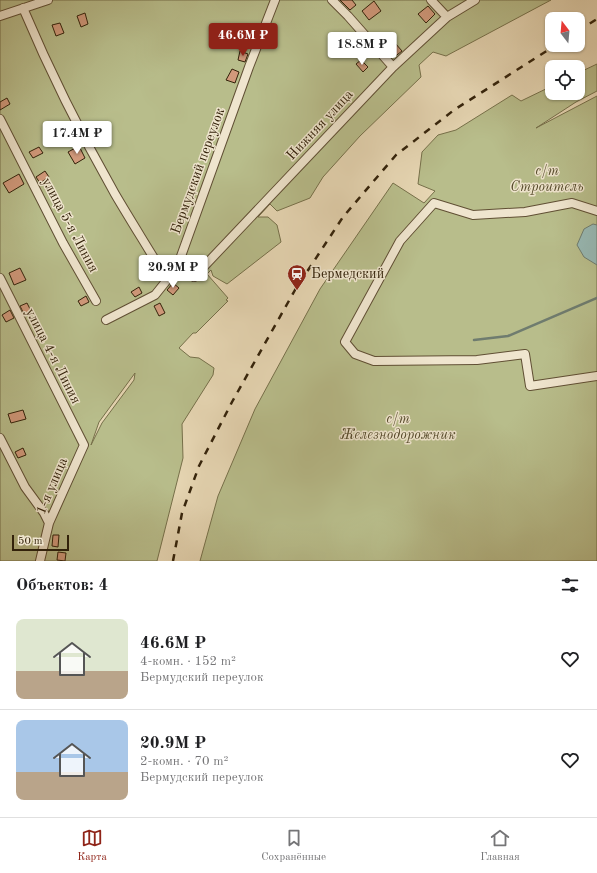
<!DOCTYPE html>
<html lang="ru">
<meta charset="utf-8">
<style>
body{margin:0;font-family:"Old Standard TT",serif;background:#f6f6f6;color:#202124;height:100vh;display:flex;flex-direction:column;font-size:15px;white-space:nowrap}
*{box-sizing:border-box;margin:0}
p{font-size:13px;color:#757577}
.icon{flex:none;width:22px;height:22px;fill:none;stroke:currentColor;stroke-width:2;stroke-linecap:round;stroke-linejoin:round}
.map{position:relative;height:561px;overflow:hidden}
.details{display:flex;flex-direction:column;background:#fff;flex:1}
.details>*{flex:none}
.needle{width:26px;rotate:344deg}
.controls{position:absolute;left:545px;top:12px;display:grid;gap:8px}
.controls a{display:grid;place-items:center;width:40px;height:40px;border-radius:8px;background:#fff;box-shadow:0 1px 3px #0004;font-size:20px}
.scale{position:absolute;left:12px;bottom:10px;width:57px;box-sizing:border-box;padding-left:4px;border:2px solid #33220a;border-top:0;font-size:11px;line-height:14px;white-space:nowrap;color:#33220a;-webkit-text-stroke:3px #efe5ce;paint-order:stroke}
.price{position:absolute;translate:-50% -34px;padding:0 9px;border-radius:4px;background:#fff;color:#222;font-size:13px;line-height:26px;filter:drop-shadow(0 1px 2px #0008)}
.price::after{content:'';position:absolute;left:50%;top:24px;width:12px;height:9px;margin-left:-6px;background:inherit;clip-path:polygon(0 0,100% 0,50% 100%)}
.price.current{background:#8f2418;color:#fff}
ul{padding:0;list-style:none}
li{display:flex;align-items:center;gap:12px;height:100px;padding:0 16px}
li+li{border-top:1px solid #e0e0e0}
li span{display:grid;place-items:center;flex:none;width:112px;height:80px;border-radius:8px;color:#555}
li>.icon{margin-inline-start:auto}
span .icon{width:48px;height:48px;fill:#fffc;stroke-width:1}
li b{font-size:17px}
h2{display:flex;justify-content:space-between;align-items:center;height:48px;padding:0 16px;font-size:17px}
.menu{display:flex;justify-content:space-around;align-items:center;height:56px;border-top:1px solid #e0e0e0;background:#fff;font-size:11px;color:#757577}
.menu a{display:grid;justify-items:center;gap:2px}
.menu .current{color:#8f2418}
.map>svg:first-child{display:block}
.green{fill:#b8bd8b;stroke:#76704a;fill-rule:evenodd}
.water{fill:#97b8b3;stroke:#6f7c6f}
.lines{fill:none;stroke-linecap:round;stroke-linejoin:round}
.stream{stroke:#6f7c6f;stroke-width:2.5}
.building{fill:#d1997b;stroke:#33220a}
.minor-casing{stroke:#604f34;stroke-width:10}
.minor{stroke:#efe5ce;stroke-width:8}
.rail{stroke:#33220a;stroke-width:2.5;stroke-dasharray:7 7;stroke-linecap:butt}
.labels{text-anchor:middle;dominant-baseline:central;stroke-width:3;stroke-linejoin:round;paint-order:stroke}
.street-label{font-size:14px;fill:#33220a;stroke:#efe5ce}
.park-label{font-size:14px;font-style:italic;fill:#54492a;stroke:#efe5ce}
.poi-label{font-size:14px;fill:#33220a;stroke:#efe5ce;text-anchor:start}
</style>
<div class="map">
<svg width="597" height="561" viewBox="0 0 597 561">
<rect width="100%" height="100%" fill="#e7d7b4"/>
<filter id="stains"><feTurbulence type="fractalNoise" baseFrequency=".005" numOctaves="4"/><feColorMatrix values="0 0 0 0 .2 0 0 0 0 .09 0 0 0 0 .02 0 0 0 .5 -.17"/></filter>
<radialGradient id="worn" r=".72"><stop offset=".6" stop-color="#630" stop-opacity="0"/><stop offset="1" stop-color="#630" stop-opacity=".3"/></radialGradient>
<path class="green" d="M0,0H551L446,56L433,52L419,65L421,77L360,136L323,177L310,198L277,211L270,204L258,217H268L277,225L281,242L227,284L213,276L211,270L207,274L228,298L226,300L228,301L196,333H193L179,348L190,357L199,358L214,368L213,375L182,424L183,458L157,561H0ZM135,373L134,380L102,423L91,445L99,422Z
M597,64V91L576,102L536,128L597,96V561H200L218,496L255,409L320,289L393,183L424,203L435,191L418,184L422,152L438,135L456,130L512,95L521,101L552,86V93H578V73Z"/>
<path class="water" d="M593,224L597,225V265L584,257L577,245L584,229Z"/>
<g class="lines">
<path class="stream" d="M474,340L508,336L597,298"/>
</g>
<path class="building" d="M340,0H352L356,5L350,10Z
M374,1L381,11L369,20L362,11Z
M428,6L435,14L426,23L418,14Z
M85,13L88,24L81,27L77,16Z
M60,23L64,33L56,36L52,25Z
M395,43L402,51L393,58L386,50Z
M240,51L248,54L245,62L238,60Z
M361,60L368,67L363,72L356,64Z
M232,69L239,72L235,83L226,80Z
M7,98L10,104L0,110V102Z
M79,146L85,158L75,164L68,152Z
M39,147L43,153L33,158L29,152Z
M45,171L49,177L40,183L36,177Z
M19,174L24,184L9,193L3,183Z
M20,268L26,280L14,285L9,273Z
M173,283L179,288L173,295L167,290Z
M139,287L142,293L135,297L131,292Z
M86,296L89,302L81,306L78,301Z
M27,303L31,311L24,314L20,306Z
M160,303L165,313L159,316L154,306Z
M10,310L14,318L6,322L2,315Z
M23,410L26,419L11,423L8,414Z
M23,448L26,455L18,458L15,452Z
M53,535H59L58,547L52,546Z
M58,552L66,553L65,561L57,560Z"/>
<g class="lines">
<g class="minor-casing">
<path id="minor" d="M332,0L348,16L393,67
M431,0L447,17
M23,8C50,72 81,134 115,194C132,223 150,251 167,280
M0,16L48,0
M0,119L63,243L96,301
M597,211L572,203L525,212L473,215L434,203L400,241L345,342L355,354L374,361L477,360L525,354L530,386L597,376
M194,277L393,67L447,17L475,0
M0,278L84,445L49,523L40,561
M106,320L155,295L167,280L180,259L249,67L275,0
M0,438L25,487L44,513L49,523"/>
</g>
<use href="#minor" class="minor"/>
<path class="rail" d="M578,31L597,19
M173,561L182,513L199,466L232,402L295,290L343,217L396,155L454,110L556,45"/>
</g>
<defs>
<g id="station-pin" transform="scale(1)"><path d="M0 17L-7.5 6A9.5 9.5 0 1 1 7.5 6Z" fill="#8f2418" stroke="#efe5ce"/><path d="M-3-6H3Q5-6 5-4V2Q5 4 3 4L4.5 6H3L1.5 4h-3L-3 6H-4.5L-3 4Q-5 4-5 2V-4Q-5-6-3-6ZM-3.5-4v3h7v-3ZM-3.5 1v1.5H-2V1ZM2 1v1.5H3.5V1Z" fill="#fff"/></g>
</defs>
<g fill-rule="evenodd">
<use href="#station-pin" x="297" y="274"/>
</g>
<g class="labels">
<g class="street-label">
<text transform="translate(320 125) rotate(-47)">Нижняя улица</text>
<text transform="translate(198 171) rotate(-70)">Бермудский переулок</text>
<text transform="translate(70 225) rotate(62)">улица 5-я Линия</text>
<text transform="translate(53 356) rotate(63)">улица 4-я Линия</text>
<text transform="translate(52 486) rotate(-67)">1-я улица</text>
</g>
<g class="park-label">
<text x="547" y="171">с/т<tspan x="547" dy="16">Строитель</tspan></text>
<text x="398" y="419">с/т<tspan x="398" dy="16">Железнодорожник</tspan></text>
</g>
<g class="poi-label">
<text x="311" y="274">Бермедский</text>
</g>
</g>
<rect width="100%" height="100%" filter="url(#stains)"/>
<rect width="100%" height="100%" fill="url(#worn)"/>
</svg>
<div class="controls">
<a><svg class="needle" viewBox="-14 -14 28 28"><path d="M0-13l5 13h-10z" fill="#e53935"/><path d="M0 13l5-13h-10z" fill="#757577"/></svg></a>
<a><svg class="icon" aria-label="locate" viewBox="0 0 24 24"><circle cx="12" cy="12" r="6"/><path d="M12 2v4M12 18v4M2 12h4M18 12h4"/></svg></a>
</div>
<div class="scale">50 m</div>
<b class="price current" style="left:243px;top:57px">46.6M ₽</b>
<b class="price" style="left:362px;top:66px">18.8M ₽</b>
<b class="price" style="left:77px;top:155px">17.4M ₽</b>
<b class="price" style="left:173px;top:289px">20.9M ₽</b>
</div>
<section class="details">
<h2>Объектов: 4<svg class="icon" aria-label="filters" viewBox="0 0 24 24"><path d="M4 7h16M4 17h16"/><circle cx="9" cy="7" r="2"/><circle cx="15" cy="17" r="2"/></svg></h2>
<ul>
<li><span style="background:linear-gradient(#dfe7d0 65%,#b9a48a 0)"><svg class="icon" aria-label="home" viewBox="0 0 24 24"><path d="M3 11l9-7 9 7M6 9v11h12V9"/></svg></span><div><b>46.6M ₽</b><p>4-комн. · 152 m²</p><p>Бермудский переулок</p></div><svg class="icon" aria-label="heart" viewBox="0 0 24 24"><path d="M12 20l-8-8c-3-5 5-10 8-4 3-6 11-1 8 4z"/></svg></li>
<li><span style="background:linear-gradient(#a9c7e8 65%,#b9a48a 0)"><svg class="icon" aria-label="home" viewBox="0 0 24 24"><path d="M3 11l9-7 9 7M6 9v11h12V9"/></svg></span><div><b>20.9M ₽</b><p>2-комн. · 70 m²</p><p>Бермудский переулок</p></div><svg class="icon" aria-label="heart" viewBox="0 0 24 24"><path d="M12 20l-8-8c-3-5 5-10 8-4 3-6 11-1 8 4z"/></svg></li>
</ul>
</section>
<nav class="menu">
<a class="current"><svg class="icon" aria-label="map" viewBox="0 0 24 24"><path d="M3 6l6-2 6 2 6-2v14l-6 2-6-2-6 2zM9 4v14M15 6v14"/></svg>Карта</a>
<a><svg class="icon" aria-label="saved" viewBox="0 0 24 24"><path d="M7 4h10v16l-5-4-5 4z"/></svg>Сохранённые</a>
<a><svg class="icon" aria-label="home" viewBox="0 0 24 24"><path d="M3 11l9-7 9 7M6 9v11h12V9"/></svg>Главная</a>
</nav>
